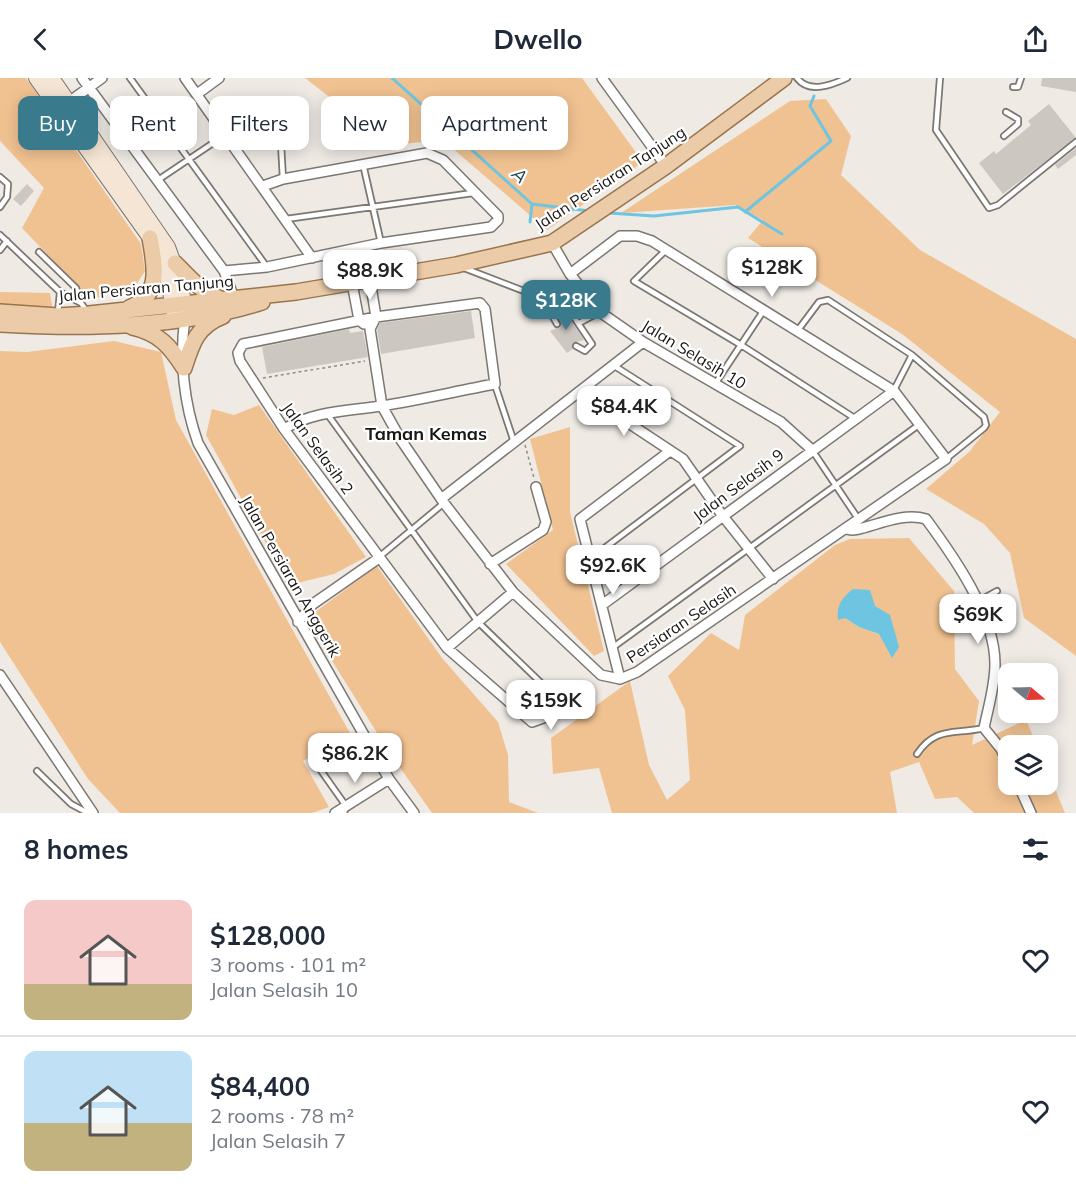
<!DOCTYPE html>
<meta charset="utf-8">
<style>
body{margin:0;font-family:Mulish,sans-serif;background:#f6f6f7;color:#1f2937;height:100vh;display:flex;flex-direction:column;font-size:22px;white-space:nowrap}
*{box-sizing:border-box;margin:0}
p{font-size:20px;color:#747a83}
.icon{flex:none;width:33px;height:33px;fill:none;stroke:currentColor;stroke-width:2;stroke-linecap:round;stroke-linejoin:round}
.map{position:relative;height:735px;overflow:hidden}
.side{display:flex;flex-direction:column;background:#fff;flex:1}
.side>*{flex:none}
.hud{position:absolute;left:18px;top:18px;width:600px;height:54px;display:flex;gap:12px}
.needle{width:39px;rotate:109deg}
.tools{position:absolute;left:998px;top:585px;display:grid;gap:12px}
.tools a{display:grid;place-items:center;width:60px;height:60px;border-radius:12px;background:#fff;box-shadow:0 3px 15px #0003;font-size:30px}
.price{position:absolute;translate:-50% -51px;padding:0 14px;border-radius:12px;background:#fff;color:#222;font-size:20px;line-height:39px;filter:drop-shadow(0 2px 3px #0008)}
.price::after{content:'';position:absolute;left:50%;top:36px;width:18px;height:14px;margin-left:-9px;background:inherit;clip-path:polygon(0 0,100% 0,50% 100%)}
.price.current{background:#3a7a8d;color:#fff}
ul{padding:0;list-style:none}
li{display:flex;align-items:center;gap:18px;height:150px;padding:0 24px}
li+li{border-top:2px solid #e0e1e3}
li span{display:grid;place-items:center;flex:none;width:168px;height:120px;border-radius:12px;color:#555}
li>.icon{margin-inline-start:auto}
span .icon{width:72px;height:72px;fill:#fffc;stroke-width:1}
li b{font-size:26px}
h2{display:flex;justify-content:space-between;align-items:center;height:72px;padding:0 24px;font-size:26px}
.tag{padding:0 21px;border-radius:12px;background:#fff;box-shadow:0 3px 15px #0003;font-size:21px;line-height:54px}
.tag.current{background:#3a7a8d;color:#fff}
header{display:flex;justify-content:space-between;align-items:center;height:78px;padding:0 24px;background:#fff;font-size:27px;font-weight:700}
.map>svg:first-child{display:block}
.green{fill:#f1c291;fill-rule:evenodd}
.water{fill:#6dc5e1}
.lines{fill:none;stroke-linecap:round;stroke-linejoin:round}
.stream{stroke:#6dc5e1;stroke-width:3}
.building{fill:#cdc7c2}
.lane-casing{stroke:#7d7772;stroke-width:8}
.street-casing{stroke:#7d7772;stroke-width:12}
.secondary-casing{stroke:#7d7772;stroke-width:16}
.primary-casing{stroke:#99754e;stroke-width:18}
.path{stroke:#908c88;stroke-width:1.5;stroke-dasharray:3 3;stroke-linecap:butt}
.lane{stroke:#fff;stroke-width:4.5}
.street{stroke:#fff;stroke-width:9}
.secondary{stroke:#f5e5d4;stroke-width:14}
.primary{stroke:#ebcba8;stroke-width:15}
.labels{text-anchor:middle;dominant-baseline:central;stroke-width:4.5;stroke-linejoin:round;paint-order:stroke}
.street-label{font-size:16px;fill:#181614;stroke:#fff}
.water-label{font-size:18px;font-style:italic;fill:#143d49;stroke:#fff}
.neighbourhood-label{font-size:18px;font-weight:bold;fill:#181614;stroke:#fff}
</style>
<header><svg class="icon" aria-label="back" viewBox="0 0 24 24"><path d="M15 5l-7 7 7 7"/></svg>Dwello<svg class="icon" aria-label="share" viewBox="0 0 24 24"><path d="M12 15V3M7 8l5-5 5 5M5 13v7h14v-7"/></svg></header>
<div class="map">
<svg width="1076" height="735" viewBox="0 0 1076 735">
<rect width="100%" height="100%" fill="#efeae4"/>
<path class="green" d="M0,0H26L141,166L145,193L136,207L91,222L22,150L44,110L0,63Z
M305,0H582L643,84L547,152L443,62L391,67Z
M826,21L851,58L841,97L920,172L1076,261V578L1024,540L1010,475L984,446L926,411L970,373L1000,334L902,256L748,160L763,142L735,127L621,135L790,23Z
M0,214L50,215L53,233L0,230Z
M114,263L161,274L176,342L351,657L303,683L329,729L312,735H120L88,701L0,564V273L27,274Z
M259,327L366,479L334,496L289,507L206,357L212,331L234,337Z
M570,349V434L604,573L594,578L506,486L553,452L530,361Z
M909,460L954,513L955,591L979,623L972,667L1026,642L1037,667L1008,668V706H1047V692L1065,735H974L957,719L935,721L919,684L890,694L897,735H612L599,690L553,696L551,660L630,603L649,687L667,722L690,702L685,632L668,598L711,555L739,572L745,537L835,467L850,461ZM890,538L879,556L859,549L845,540Z
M377,488L442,580L498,644L508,677L509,724L538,735H432L387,671L306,541Z"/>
<path class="water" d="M853,511L870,512L875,528L890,537L899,569L892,580L879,556L859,549L845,540L838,542C836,527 842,520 853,511Z"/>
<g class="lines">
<path class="stream" d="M392,0L532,126L590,133
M745,134L831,63L810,28L814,18
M609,135L654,138L738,129L782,156
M530,144L532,126"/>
</g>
<path class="building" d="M1042,0H1076V14L1041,8Z
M265,19L282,35L277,40L287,49L275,62L273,59L267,66L263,64L260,67L251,59L245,47L240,44L244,36L250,39Z
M1049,26L1076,60L1003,116L979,85L994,73L996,76L1031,47L1028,43Z
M1076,70V77L1058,91L1055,87Z
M27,106L34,113L21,128L13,121Z
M561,227L584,262L573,265V271L567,275L550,253L561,248L554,232Z
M471,233L475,260L381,276L377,252L380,245Z
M349,251L350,255L363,253L368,279L267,296L262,269Z"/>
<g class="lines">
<g class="lane-casing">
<path id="lane" d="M130,0L267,189
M797,0C809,16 832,7 847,0
M940,0L936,52L989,130L998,127L1076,64
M1013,9H1018L1021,0
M1004,58L1018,46V41L1006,34
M281,66L283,101
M363,86L381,165
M0,99L8,106L7,119L0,129
M158,102L225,57
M286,141L473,115
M0,157L60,214L81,225L86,232
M0,172L7,163
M666,172L634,203L741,267L856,341
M39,174L76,210L81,225
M464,190L542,220L557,246
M542,220L554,216L561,220L592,266L585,273L576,268
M58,235L60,214
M579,245L600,234
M798,252L819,224L828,222L912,277L984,339L986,347L984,350L946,381
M715,306L764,232
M495,307L514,364
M894,312L912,277
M328,337L478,544L566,629
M812,372L859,442
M379,479L444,425
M590,481L740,368L613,287
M977,524L997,513
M612,570L920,346
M917,676C936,648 954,657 984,650
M317,687L346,728L344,735
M37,693L71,726L88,735"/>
</g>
<g class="street-casing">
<path id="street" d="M82,0L224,193L234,220
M185,0L312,180
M602,0L666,88
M197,16L219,0
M66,26L102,0
M552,165L570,196L600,234L643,264L781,344L811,371
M224,193L267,189L381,165L491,149L498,142V138L443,82L427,75L283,101L263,108
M370,202L376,239L370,251L382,328L401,362L444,425L513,514L601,597L620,601L637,594L946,381L894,313L652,163L637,158H620L570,196
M352,205L359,242L364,246
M185,240C179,281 184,326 198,365L389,701L414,735
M580,313L683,381L722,437L773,501
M284,351C314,333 347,333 381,328C419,322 457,313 495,306L485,231L480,225L376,239L243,266L238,275L240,283L284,351L447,570L532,644L565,632L566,629
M441,421L643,264
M847,451C859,457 897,432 926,441C954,479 995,537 995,586C995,608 988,630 984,650L1001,671L1008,686
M490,486L543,452L546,444L536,409
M602,527L894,313
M298,544L313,526L379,480
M447,570L513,514
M0,597L93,735
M620,601L580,441L670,373
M1018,706L1031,735
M335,735L389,701"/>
</g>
<g class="secondary-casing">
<path id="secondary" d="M36,0L150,160L166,190L174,237
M52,0L168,169L182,208L184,235"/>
</g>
<g class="primary-casing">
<path id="primary" d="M175,185C189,199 201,214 221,221
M129,230C162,217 155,189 150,160
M0,234L58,238L89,236L296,214L456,187L552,165L666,88L784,0
M0,246C86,251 179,250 262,224
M132,249C159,255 170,268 184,290
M184,290C192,265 197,248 223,238"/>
</g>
<path class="path" d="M263,300L365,283
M525,367L534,400"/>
<use href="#lane" class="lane"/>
<use href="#street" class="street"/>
<use href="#secondary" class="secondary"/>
<use href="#primary" class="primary"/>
</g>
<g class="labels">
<g class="street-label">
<text transform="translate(610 100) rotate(-33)">Jalan Persiaran Tanjung</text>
<text transform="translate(146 210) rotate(-5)">Jalan Persiaran Tanjung</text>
<text transform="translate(694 276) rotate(31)">Jalan Selasih 10</text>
<text transform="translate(318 370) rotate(54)">Jalan Selasih 2</text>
<text transform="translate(738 407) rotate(-37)">Jalan Selasih 9</text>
<text transform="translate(291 498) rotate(60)">Jalan Persiaran Anggerik</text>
<text transform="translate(681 545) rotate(-34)">Persiaran Selasih</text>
</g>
<g class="water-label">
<text transform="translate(520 97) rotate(42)">A</text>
</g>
<g class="neighbourhood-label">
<text x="426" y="355">Taman Kemas</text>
</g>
</g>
</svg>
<div class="tools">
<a><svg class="needle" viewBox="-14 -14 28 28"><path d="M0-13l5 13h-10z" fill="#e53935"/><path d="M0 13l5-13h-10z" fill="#747a83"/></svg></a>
<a><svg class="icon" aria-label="layers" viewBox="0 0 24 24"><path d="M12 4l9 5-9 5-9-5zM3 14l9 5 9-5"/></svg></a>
</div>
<b class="price" style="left:772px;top:220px">$128K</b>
<b class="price" style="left:370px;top:223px">$88.9K</b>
<b class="price current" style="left:566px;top:253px">$128K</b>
<b class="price" style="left:624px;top:359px">$84.4K</b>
<b class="price" style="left:613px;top:518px">$92.6K</b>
<b class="price" style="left:978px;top:567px">$69K</b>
<b class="price" style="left:551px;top:653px">$159K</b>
<b class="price" style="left:355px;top:706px">$86.2K</b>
<div class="hud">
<a class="tag current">Buy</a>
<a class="tag">Rent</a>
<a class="tag">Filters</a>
<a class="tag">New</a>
<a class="tag">Apartment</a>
</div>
</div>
<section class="side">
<h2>8 homes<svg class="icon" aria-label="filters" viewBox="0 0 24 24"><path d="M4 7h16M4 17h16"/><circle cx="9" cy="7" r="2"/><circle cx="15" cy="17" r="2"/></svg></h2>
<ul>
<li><span style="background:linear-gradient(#f6c9c9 70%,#c2b280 0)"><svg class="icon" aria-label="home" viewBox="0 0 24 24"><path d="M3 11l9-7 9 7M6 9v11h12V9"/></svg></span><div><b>$128,000</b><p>3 rooms · 101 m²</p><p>Jalan Selasih 10</p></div><svg class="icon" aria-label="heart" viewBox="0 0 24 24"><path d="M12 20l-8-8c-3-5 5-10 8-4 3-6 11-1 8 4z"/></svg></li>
<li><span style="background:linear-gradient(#bfe0f5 60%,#c2b280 0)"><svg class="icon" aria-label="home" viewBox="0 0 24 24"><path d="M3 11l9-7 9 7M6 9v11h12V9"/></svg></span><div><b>$84,400</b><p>2 rooms · 78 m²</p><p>Jalan Selasih 7</p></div><svg class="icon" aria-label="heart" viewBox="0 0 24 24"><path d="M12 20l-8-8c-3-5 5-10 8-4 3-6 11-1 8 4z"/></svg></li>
</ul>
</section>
